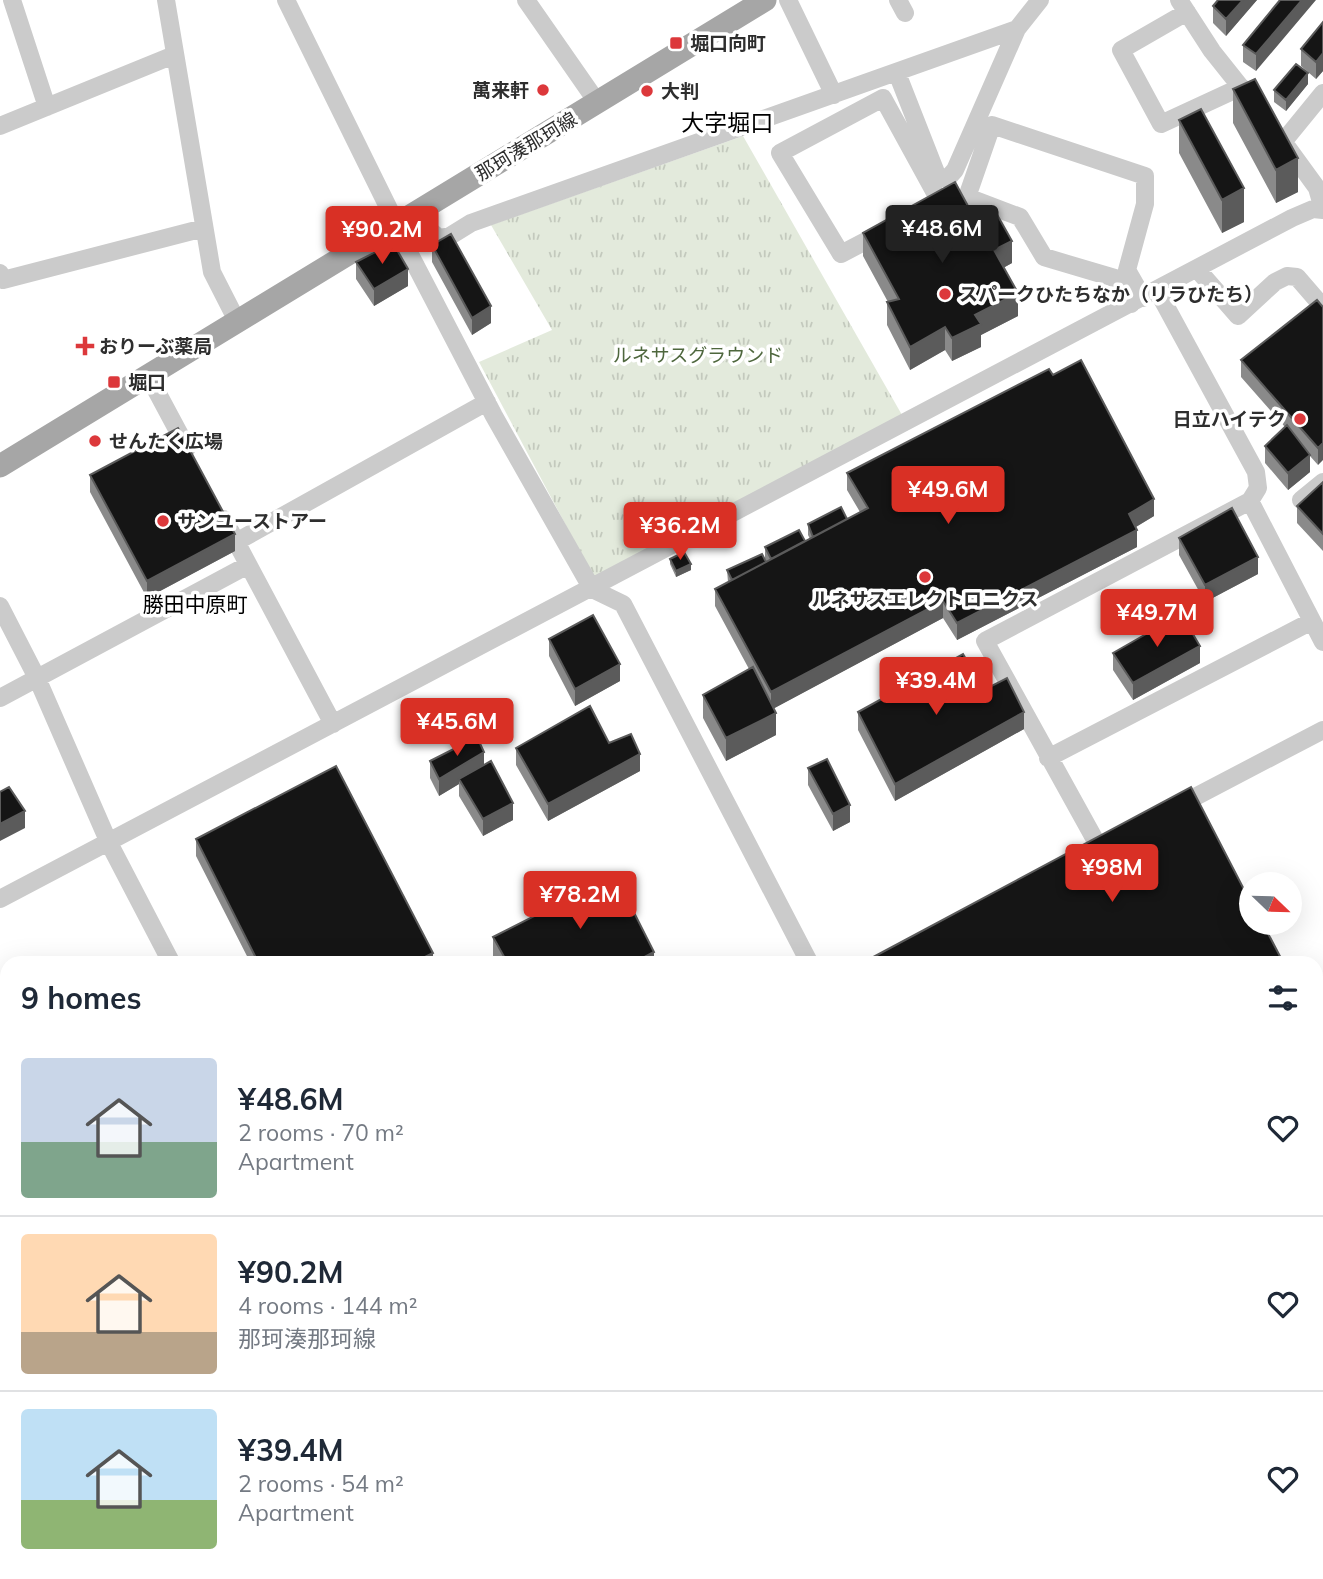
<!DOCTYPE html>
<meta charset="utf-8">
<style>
body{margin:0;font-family:Mulish,"Noto Sans JP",sans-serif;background:#f2f2f3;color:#1f2937;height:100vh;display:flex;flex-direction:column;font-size:26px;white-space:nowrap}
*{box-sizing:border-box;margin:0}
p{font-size:23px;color:#747a83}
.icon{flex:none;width:38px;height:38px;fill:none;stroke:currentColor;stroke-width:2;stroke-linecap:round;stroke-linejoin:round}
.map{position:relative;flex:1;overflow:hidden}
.sheet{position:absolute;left:0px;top:956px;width:1323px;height:625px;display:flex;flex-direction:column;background:#fff;border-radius:21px 21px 0 0;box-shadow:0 7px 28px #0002}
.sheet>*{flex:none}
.needle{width:46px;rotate:113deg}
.controls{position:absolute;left:1239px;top:872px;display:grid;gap:14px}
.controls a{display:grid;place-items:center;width:63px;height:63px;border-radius:50%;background:#fff;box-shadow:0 7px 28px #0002;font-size:35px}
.price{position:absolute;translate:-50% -60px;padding:0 16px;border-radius:7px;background:#d93025;color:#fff;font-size:23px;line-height:46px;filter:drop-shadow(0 2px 4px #0008)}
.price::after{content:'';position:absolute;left:50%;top:42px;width:21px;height:16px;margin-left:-10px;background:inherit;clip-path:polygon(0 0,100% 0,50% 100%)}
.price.current{background:#222;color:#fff}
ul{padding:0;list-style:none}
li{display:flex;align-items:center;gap:21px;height:175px;padding:0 21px}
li+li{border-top:2px solid #e0e1e3}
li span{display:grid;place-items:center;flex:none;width:196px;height:140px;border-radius:7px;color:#555}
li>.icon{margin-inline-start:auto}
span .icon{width:84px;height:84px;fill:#fffc;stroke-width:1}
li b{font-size:30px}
h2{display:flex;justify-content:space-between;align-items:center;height:84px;padding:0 21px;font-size:30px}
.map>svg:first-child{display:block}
.forest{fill:url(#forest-firs)}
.park{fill:url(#park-tufts)}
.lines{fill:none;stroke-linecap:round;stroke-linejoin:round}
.minor{stroke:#cbcbcb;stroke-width:18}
.major{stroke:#a6a6a6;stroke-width:23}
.wall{fill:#8a8a8a}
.shaded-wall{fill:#5b5b5b}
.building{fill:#151515;stroke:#5b5b5b;stroke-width:2}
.poi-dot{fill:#dc383b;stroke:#fff;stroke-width:2.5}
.labels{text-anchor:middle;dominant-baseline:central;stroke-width:7;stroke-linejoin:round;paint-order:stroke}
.poi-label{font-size:19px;font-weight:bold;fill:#2e2e2e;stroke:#fff;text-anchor:start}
.street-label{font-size:19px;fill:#2e2e2e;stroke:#fff}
.park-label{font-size:19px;fill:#4e673d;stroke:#fff}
.neighbourhood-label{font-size:21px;fill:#000;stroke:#fff}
.quarter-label{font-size:23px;fill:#000;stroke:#fff}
</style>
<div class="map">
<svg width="1323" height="1579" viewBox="0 0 1323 1579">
<defs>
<pattern id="forest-firs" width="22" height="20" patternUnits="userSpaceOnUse" patternTransform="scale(1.75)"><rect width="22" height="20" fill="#e3eadc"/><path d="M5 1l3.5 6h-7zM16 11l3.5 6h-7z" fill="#c3c9bd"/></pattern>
<pattern id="park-tufts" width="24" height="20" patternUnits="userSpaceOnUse" patternTransform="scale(1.75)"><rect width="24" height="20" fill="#e3eadc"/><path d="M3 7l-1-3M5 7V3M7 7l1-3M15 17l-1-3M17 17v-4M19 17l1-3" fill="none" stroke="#c3c9bd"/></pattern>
</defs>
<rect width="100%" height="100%" fill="#fff"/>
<path class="forest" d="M99,1573H186L190,1579H97Z"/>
<path class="park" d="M743,136L902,415L595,580L479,362L552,330L491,225Z"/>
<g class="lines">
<path class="minor" d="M12,0L47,107
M166,0L212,272L238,323
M286,0L390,211L404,243L494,416L592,589L623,604L809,962
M526,0L597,102
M788,0L834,95
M898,0L905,13
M1179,0L1212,51L1255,105
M1187,12L1121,50L1161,124L1241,87
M897,73L937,175L947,179L955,170L1017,29L1040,0
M0,126L174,55
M1283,142L1323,93
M1285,144L1317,188L1323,209
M967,197L992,125L1145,176V204L1127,270L1143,298
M941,201L967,197L1020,217L1044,257L1118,279L1131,304
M417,213L425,226L439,238L450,236L471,223L1017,29
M883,232L841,254L780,153L883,98L940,202
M1197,269L1238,316L1275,282L1287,276L1297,277L1323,307
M0,273L3,280L204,228
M149,377L187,448
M1301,500L1323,482
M1250,501L1323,642
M224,519L333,724
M236,542L487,402
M0,606L37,678L109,843L171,962
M0,698L248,565
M1048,758L1312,621
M1174,808L1323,730
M1099,847L985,641L1250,501L1258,488L1256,472L1157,290
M0,899L1292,218L1313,209L1323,210
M0,1022L7,1036
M1316,1100L1323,1096
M0,1255L7,1268
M1316,1265L1323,1278
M0,1422L7,1416
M495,1573L498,1579
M771,1573L774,1579
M73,1579L75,1573"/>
<path class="major" d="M0,466L765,0"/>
</g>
<path class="wall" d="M1218,0H1257L1226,36L1213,23V6Z
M1280,0L1256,71L1243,62V45Z
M1323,22V71L1316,79L1301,66V49Z
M1308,84L1286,111L1274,102V90Z
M1233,89L1298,192L1276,203L1233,123Z
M1179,120L1244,222L1222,233L1179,153Z
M975,219L1012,263L1003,268L1018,316L981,335V347L952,361L945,350L910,370L887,325V302H888L863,256V233Z
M432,245L491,323L472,335L432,262Z
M356,262L408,286L374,306L356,279Z
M1323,307L1318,465L1310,456V472L1288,490L1265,463V446L1285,427L1241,377V360Z
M1053,375L1154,516L1136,527L1137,547L957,640L943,618L774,708L776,735L726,761L703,718V695L749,669L715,606V589L728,582L727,570L767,562L765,559V547L805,541L810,539L808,535V524L847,519L860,512L847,490V473Z
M90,475L235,551L147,598L90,492Z
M1323,482V551L1297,523V506Z
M1179,538L1258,574L1205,602L1179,555Z
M670,559L691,570L676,577L670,564Z
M549,639L620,681L575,706L549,656Z
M1113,653L1200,663L1133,700L1113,670Z
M984,690L1024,729L895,801L858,730V712Z
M609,743L640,771L548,821L516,765V748Z
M430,761L484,766L513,820L483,836L459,796V784L439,796L430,778Z
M808,768L850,822L833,831L808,785Z
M196,839L433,962H250L196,856Z
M493,937L654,962H495L493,960Z
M1323,1156V1182L1320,1175V1158Z
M789,1573H1254V1579H792Z"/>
<path class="shaded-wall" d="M1243,0H1257L1226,36V19Z
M1302,0H1316L1256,71V54Z
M1323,53V71L1316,79V62Z
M1308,73V84L1286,111V100Z
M1298,158V192L1276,203V170Z
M1244,188V222L1222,233V200Z
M1012,241V263L994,273V250Z
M408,269V286L374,306V289Z
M1018,293V316L981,335V347L952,361V338L975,315Z
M491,306V323L472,335V318Z
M945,327V350L910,370V347Z
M1323,443V460L1318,465V448Z
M1310,455V472L1288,490V473Z
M1154,499V516L1129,531V514Z
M1137,530V547L957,640V623Z
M235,534V551L147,598V581Z
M1258,557V574L1205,602V585Z
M691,564V570L676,577V571Z
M943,601V618L771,710V692Z
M1200,646V663L1133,700V683Z
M620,664V681L575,706V689Z
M1024,712V729L895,801V784Z
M776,713V735L726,761V738Z
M484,752V769L459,779V784L439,796V779Z
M640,754V771L548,821V804Z
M513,803V820L483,836V819Z
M850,805V822L833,831V814Z
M25,811V828L0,841V824Z
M654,952V962H635Z
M433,953V962H415Z
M1323,1056V1073L1316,1077V1060Z
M1323,1435V1452L1316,1456V1439Z
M33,1573H51L49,1579H32Z
M840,1573H873L862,1579H829Z
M1064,1573H1096L1085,1579H1053Z
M1243,1573H1254V1579H1233Z"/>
<path class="building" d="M1218,0H1243L1226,19L1213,6Z
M1280,0H1302L1256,54L1243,45Z
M1323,22V53L1316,62L1301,49Z
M1296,64L1308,73L1286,100L1274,90Z
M1255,79L1298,158L1276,170L1233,89Z
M1201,109L1244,188L1222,200L1179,120Z
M955,182L975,219L995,211L1012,241L994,250L1018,293L975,315L981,324L952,338L945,327L910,347L887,302L899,299L863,233Z
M451,234L491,306L472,318L432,245Z
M393,243L408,269L374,289L356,262Z
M1317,300L1323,307V443L1318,448L1241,360Z
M1081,360L1154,499L1129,514L1137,530L957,623L943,601L771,692L715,589L868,508L847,473L1049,369L1053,375Z
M1287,425L1310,455L1288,473L1265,446Z
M178,428L235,534L147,581L90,475Z
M1323,482V534L1297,506Z
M841,507L847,519L813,537L808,524Z
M1232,508L1258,557L1205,585L1179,538Z
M799,530L805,541L771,559L765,547Z
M684,552L691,564L676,571L670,559Z
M762,554L766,562L732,580L727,570Z
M1181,614L1200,646L1133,683L1113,653Z
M593,615L620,664L575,689L549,639Z
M963,654L984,690L1007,678L1024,712L895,784L858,712Z
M753,667L776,713L726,738L703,695Z
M590,706L609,743L631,734L640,754L548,804L516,748Z
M477,737L484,752L439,779L430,761Z
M827,759L850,805L833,814L808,768Z
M491,761L513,803L483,819L459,779Z
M336,766L433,953L415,962H258L196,839Z
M9,787L25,811L0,824V792Z
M1191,787L1251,903V922H1262L1283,962H864Z
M615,875L654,952L635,962H507L493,937Z
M1316,1026L1323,1039V1056L1316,1060Z
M1323,1367V1435L1316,1439V1371Z
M7,1428V1573H33L32,1579H0V1456Z
M797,1573H840L829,1579H800Z
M851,1573H1064L1053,1579H840Z
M1074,1573H1243L1233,1579H1063Z"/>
<g class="poi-dot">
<rect x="669" y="36" width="14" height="14" rx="3.5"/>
<circle cx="543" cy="90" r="7"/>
<circle cx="647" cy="91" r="7"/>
<circle cx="945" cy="294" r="7"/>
<path d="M81.5 335.5h7v7h7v7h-7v7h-7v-7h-7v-7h7z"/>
<rect x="107" y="375" width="14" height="14" rx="3.5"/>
<circle cx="1300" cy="419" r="7"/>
<circle cx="95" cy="441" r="7"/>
<circle cx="163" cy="521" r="7"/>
<circle cx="925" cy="577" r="7"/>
</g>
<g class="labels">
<g class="poi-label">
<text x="690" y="43">堀口向町</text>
<text x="529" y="90" text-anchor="end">萬来軒</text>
<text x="661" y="91">大判</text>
<text x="959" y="294">スパークひたちなか（リラひたち）</text>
<text x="99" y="346">おりーぶ薬局</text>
<text x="128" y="382">堀口</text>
<text x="1286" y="419" text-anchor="end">日立ハイテク</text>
<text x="109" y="441">せんたく広場</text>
<text x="177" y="521">サンユーストアー</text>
<text x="925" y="599" text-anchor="middle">ルネサスエレクトロニクス</text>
</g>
<g class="street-label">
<text transform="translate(526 146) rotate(-31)">那珂湊那珂線</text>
</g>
<g class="park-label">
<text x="698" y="355">ルネサスグラウンド</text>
</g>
<g class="neighbourhood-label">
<text x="195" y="604">勝田中原町</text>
</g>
<g class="quarter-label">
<text x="727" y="122">大字堀口</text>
</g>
</g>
</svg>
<div class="controls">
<a><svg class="needle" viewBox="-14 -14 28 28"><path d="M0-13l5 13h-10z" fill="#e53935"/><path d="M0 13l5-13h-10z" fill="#747a83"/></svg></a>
</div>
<b class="price current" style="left:942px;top:265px">¥48.6M</b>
<b class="price" style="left:382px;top:266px">¥90.2M</b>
<b class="price" style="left:948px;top:526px">¥49.6M</b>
<b class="price" style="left:680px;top:562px">¥36.2M</b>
<b class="price" style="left:1157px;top:649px">¥49.7M</b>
<b class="price" style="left:936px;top:717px">¥39.4M</b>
<b class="price" style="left:457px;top:758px">¥45.6M</b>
<b class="price" style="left:1112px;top:904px">¥98M</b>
<b class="price" style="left:580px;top:931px">¥78.2M</b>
<section class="sheet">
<h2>9 homes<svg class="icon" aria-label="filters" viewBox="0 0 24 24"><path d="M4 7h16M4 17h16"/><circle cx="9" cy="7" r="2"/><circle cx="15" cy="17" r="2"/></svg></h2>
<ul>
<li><span style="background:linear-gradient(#c9d6e8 60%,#7fa58c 0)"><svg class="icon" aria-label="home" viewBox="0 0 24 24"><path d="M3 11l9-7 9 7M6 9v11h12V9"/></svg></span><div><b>¥48.6M</b><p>2 rooms · 70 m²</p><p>Apartment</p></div><svg class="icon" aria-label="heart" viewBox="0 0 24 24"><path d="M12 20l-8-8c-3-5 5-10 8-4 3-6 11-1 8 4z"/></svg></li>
<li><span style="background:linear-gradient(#ffd9b3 70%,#b9a48a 0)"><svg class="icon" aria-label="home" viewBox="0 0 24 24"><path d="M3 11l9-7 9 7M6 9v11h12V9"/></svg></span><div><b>¥90.2M</b><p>4 rooms · 144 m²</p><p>那珂湊那珂線</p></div><svg class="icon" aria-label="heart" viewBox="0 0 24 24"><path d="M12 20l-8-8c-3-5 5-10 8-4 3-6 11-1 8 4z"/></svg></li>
<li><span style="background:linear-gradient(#bfe0f5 65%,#8fb573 0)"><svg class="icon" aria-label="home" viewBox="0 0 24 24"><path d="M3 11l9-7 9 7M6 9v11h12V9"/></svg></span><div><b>¥39.4M</b><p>2 rooms · 54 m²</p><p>Apartment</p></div><svg class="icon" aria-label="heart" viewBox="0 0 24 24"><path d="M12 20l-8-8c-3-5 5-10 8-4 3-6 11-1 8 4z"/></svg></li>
</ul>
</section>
</div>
